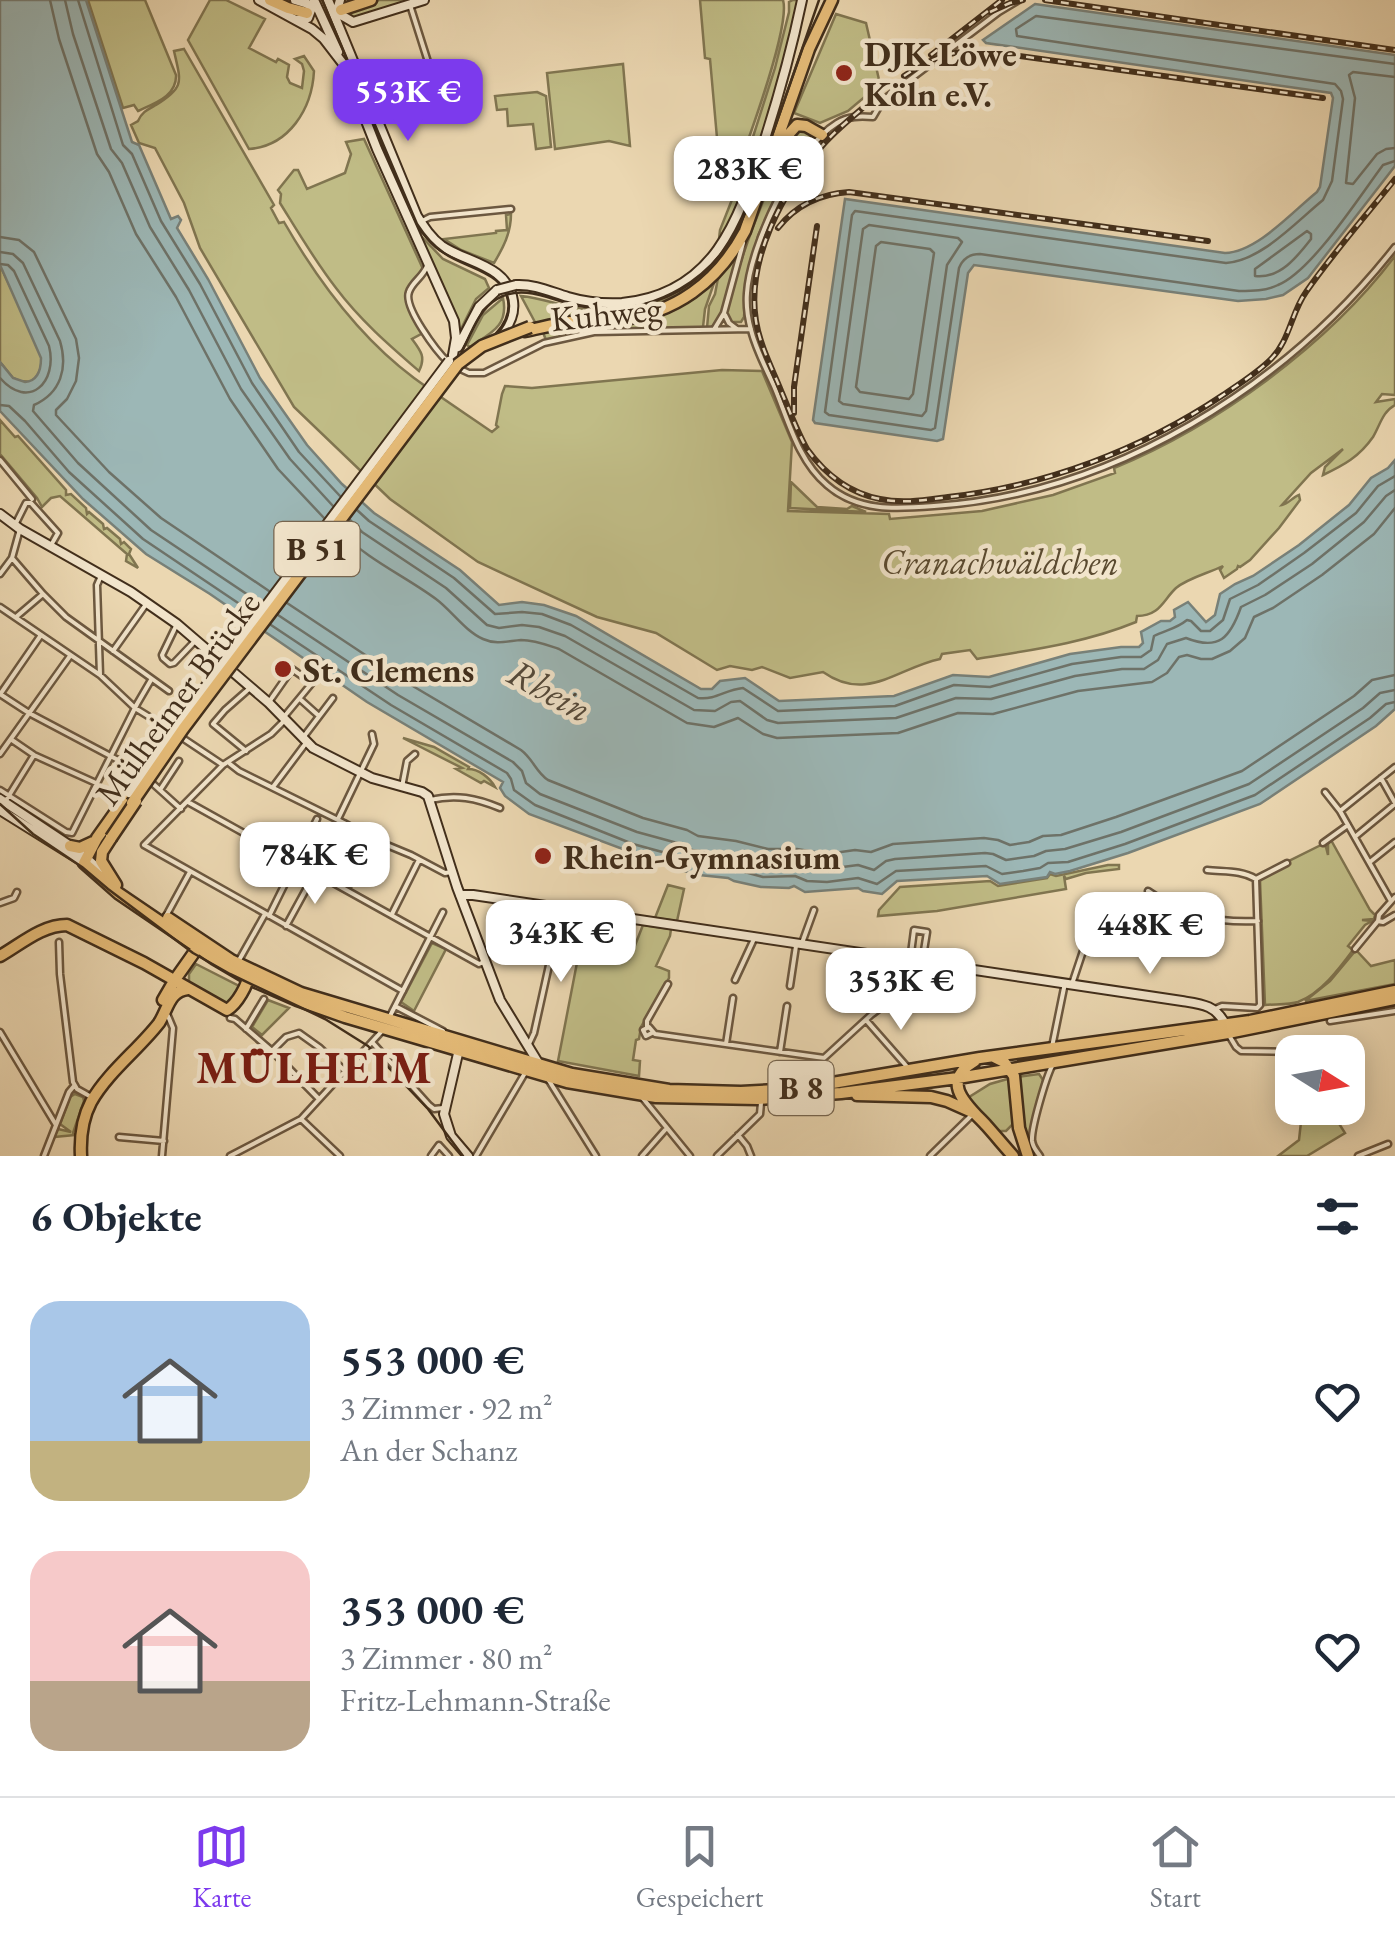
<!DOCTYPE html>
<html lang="de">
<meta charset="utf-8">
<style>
body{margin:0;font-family:"EB Garamond",serif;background:#f2f2f3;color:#1f2937;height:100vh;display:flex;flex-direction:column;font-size:38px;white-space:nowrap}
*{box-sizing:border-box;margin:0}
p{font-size:32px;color:#747a83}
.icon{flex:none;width:55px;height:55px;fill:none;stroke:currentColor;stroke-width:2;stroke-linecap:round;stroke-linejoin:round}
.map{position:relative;height:1156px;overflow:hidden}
.drawer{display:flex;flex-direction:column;background:#fff;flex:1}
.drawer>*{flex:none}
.needle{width:65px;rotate:101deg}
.fabs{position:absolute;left:1275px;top:1035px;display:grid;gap:20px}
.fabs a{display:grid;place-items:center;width:90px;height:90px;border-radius:20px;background:#fff;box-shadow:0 5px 25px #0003;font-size:50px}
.price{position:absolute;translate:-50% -85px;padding:0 22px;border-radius:20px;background:#fff;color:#222;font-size:32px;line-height:65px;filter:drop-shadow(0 2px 5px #0008)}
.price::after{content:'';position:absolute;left:50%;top:60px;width:30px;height:22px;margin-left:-15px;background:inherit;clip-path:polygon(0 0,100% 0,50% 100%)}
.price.selected{background:#7c3aed;color:#fff}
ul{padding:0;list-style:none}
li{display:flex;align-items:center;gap:30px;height:250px;padding:0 30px}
li span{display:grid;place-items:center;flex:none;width:280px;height:200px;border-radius:30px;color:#555}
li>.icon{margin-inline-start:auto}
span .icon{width:120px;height:120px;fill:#fffc;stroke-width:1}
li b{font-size:42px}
h2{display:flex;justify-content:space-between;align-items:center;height:120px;padding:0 30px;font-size:42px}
.dock{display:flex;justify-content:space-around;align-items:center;height:140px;border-top:2px solid #e0e1e3;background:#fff;font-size:28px;color:#747a83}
.dock a{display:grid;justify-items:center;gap:5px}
.dock .selected{color:#7c3aed}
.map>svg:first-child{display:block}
.green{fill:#c0bc86;stroke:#807550;stroke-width:2.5}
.water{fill:#9cb7b6;stroke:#788078;stroke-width:2.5}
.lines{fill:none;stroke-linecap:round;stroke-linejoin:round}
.shore{stroke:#6e7268;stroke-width:2.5}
.street-casing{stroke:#6c5840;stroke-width:9}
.secondary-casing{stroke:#412e1b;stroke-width:12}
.primary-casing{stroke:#412e1b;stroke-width:15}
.street{stroke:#f2e5cc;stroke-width:4}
.secondary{stroke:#f2e5cc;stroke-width:8}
.primary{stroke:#e6bc78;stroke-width:10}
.tram{stroke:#412e1b;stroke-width:2.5}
.rail-casing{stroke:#412e1b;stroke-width:6}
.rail{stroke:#f2e5cc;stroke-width:2.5;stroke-dasharray:8;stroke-linecap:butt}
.secondary-bridge-casing{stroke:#412e1b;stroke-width:12;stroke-linecap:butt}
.primary-bridge-casing{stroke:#412e1b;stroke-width:15;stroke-linecap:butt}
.secondary-bridge{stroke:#f2e5cc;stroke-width:8}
.primary-bridge{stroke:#e6bc78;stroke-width:10}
.poi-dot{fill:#8f2418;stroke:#f2e5cc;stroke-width:4}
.labels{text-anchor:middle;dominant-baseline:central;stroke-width:9;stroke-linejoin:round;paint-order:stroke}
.shield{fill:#f2e5cc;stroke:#766550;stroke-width:2.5}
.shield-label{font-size:32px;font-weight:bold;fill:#412e1b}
.poi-label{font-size:35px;font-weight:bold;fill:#412e1b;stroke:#f2e5cc;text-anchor:start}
.street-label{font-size:35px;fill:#412e1b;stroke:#f2e5cc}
.park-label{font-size:35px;font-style:italic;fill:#5a4a30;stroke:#f2e5cc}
.water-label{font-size:38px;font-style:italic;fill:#53493a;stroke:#f2e5cc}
.district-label{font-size:45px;font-weight:bold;letter-spacing:2.5px;fill:#7a1f14;stroke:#f2e5cc}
</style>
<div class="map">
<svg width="1395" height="1156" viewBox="0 0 1395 1156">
<rect width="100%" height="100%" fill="#ebd7b1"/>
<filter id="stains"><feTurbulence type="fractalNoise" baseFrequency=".002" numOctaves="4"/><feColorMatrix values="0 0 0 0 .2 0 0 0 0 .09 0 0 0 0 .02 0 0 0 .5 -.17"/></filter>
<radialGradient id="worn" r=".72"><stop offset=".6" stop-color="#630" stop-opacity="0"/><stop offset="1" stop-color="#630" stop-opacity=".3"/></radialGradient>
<path class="green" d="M88,0H145L176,75C177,96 155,103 138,111L134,105L123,108Z
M210,0H226L265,19L249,48L276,62L278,59L289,65L287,77L290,83L302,88L304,71L302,64L295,59L304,56L314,71C312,109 289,146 249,149L188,40Z
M379,0H417L351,20L342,12Z
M700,0H783C791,27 746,146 734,179L729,178L726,186L721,183L710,59L705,58Z
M793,0H799L781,81L737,211L719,239L720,230L737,187L775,68L789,12V2Z
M836,14L866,23L880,84L848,111L820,123L794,113Z
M184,49L274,205L271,208L279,223L284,222C318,281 359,337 414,378C440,397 466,414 492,432L498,427L496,425L502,394L505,386L532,388L722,370L762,371L792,442L788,511L889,514L890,519L982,511L1053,495L1115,473L1114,468C1216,426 1328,345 1395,256V395L1382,394L1376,402L1395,399V405C1383,411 1380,425 1373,437C1359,457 1344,465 1323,475L1325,467L1343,449L1311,473L1282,505C1288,504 1293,497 1299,495L1300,500L1279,528L1250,560L1240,567L1238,566L1237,569L1224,578L1220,570L1223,566C1209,573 1188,578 1176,588C1163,600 1160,616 1137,616L1136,622C1085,643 1031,650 977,659L970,650L942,654L940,659C897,668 867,703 823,672L790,678L762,667L752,670L730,666L717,670L656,633L597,617L478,562L390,499L294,407L200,248L184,203L155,148L139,143L131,125L138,121C142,112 147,110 156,105C185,87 181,82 174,51Z
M623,64L630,146L609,141L555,149L547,73Z
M537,92L546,96L551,147L536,149L533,124L508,126L507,109L497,110L495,96Z
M799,128L811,133V143L777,194L758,236L746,286L744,317L741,322H731L726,314C741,251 766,190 794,132Z
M364,139L423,269C420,274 416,278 412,283C397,299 414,318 423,333L412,339C421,351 426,357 419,371C389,345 360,320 336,288C315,261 298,232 280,203L281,194L278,190L294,170H298L307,189L345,173L351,154L346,142Z
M511,214C511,233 503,248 494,263L461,250L444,239L496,233V231L507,230L506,215Z
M418,235H420L443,259L485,279L489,288L476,299L460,331L457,319Z
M739,250L720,319L716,326L707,328L709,306L715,294L718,278Z
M0,265L40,350C43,363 42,373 31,382L20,381L13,378L0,362Z
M711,268L712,270C657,321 606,316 536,324L521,296C542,298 561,306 582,309C628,316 678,302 711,268Z
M714,283L705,309L703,327L599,330L546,340L542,330L663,313L681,305Z
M503,298C509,326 491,333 470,347L467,345L483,315Z
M0,420L15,437L18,436L66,490V495L71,494L86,508L87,514L89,512L103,524L104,529L107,528L120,539L121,544L124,542L131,549L129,554L138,568L126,561L127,554L60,496L51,498L42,507L37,498L0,454Z
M791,482L817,507L847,509L852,506L866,512L790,508Z
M403,738L434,747L469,767L468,769C479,769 490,778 495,787L484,781L481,783L456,769L462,768Z
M352,830L368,840L363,853L372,857L350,889L326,876L334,867L331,866L335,856L338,857L342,850L340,848L343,847L347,840L345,838Z
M1331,840L1370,910L1375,915L1374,919L1362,920L1372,921L1365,925L1348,946L1353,950C1339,969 1321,993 1298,1002C1289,1005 1275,1004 1265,1005L1260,880L1290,864L1289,861L1325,843L1328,855V844Z
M1108,865H1119V869L1086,873L1066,879L1064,876L1066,889L937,911L878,916L879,910L900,887L990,881L998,886L1047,878L1050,874L1056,876Z
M668,885L684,889L677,921L655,918Z
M1108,904L1132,913L1143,911L1151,912L1146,944L1094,936Z
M591,917L595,918L589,956L610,960L611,957L629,959L631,948H634L643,925L671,929L670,936L656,966L669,971V978L641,1027L639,1039L636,1040L633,1060L640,1061L639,1076L558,1061L581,942H586Z
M432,943L446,949L414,1011L401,1002Z
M1356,950L1371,966L1395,960V984L1305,1001L1330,981Z
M196,964L241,987L226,1006L189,984V974Z
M268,1000L289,1008L262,1035L252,1027Z
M1208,1031L1031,1065L1030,1056Z
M808,1058L823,1060L832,1070L833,1076L815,1080L805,1078Z
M1039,1074L1043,1080L1030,1138L1031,1146L1037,1156H1031L1024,1137L1017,1077Z
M1011,1078L1013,1124L1006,1131H998L966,1099L990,1084Z
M75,1094L83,1097L84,1101L73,1133L75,1135L54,1137L58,1129L71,1132L60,1124L70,1097Z
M1302,1113L1333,1114L1345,1133L1307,1156H1278L1299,1140Z"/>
<path class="water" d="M0,0H86L132,142L139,145L171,219L178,216L181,220L177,228L208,279L260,378L307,445L342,484L374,513L460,570L499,605L522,602L544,605L576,616L701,689H712L720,681L745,678L779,701L894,696L953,675L989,677L1070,654L1121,647H1139L1143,643L1141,632L1161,621H1170L1175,617L1174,610L1188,602L1206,622L1215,615L1220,594L1235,584L1253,576L1299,545L1349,505L1371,478L1388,468L1395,460V709L1376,726L1260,804L1128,853L1070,871L1055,874L1050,872L1047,877L1000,884L987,876L897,881L882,894L863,891L858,888L805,892L794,886L789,888L761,887L734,881L728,878L699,875L681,870L674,865L660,863L529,814L505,796L500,788L503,782L367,702L210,594L146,554L83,499L0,411V362L13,378L25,382C38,381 41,369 41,358L0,265Z
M1035,4L1395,55V166L1308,278L1283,295L1266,299L1238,301L974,265L968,273L943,439L937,441L815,423L813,420L845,199L1225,253C1257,252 1292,212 1317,192L1320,187L1333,98L1331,93L986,43L983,40Z"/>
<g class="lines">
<path class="shore" d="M50,0L59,39L97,154L109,172L136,234L176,297L230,399L278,469L324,518
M65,0L73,34L111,149L122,163L150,227L189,290L241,389L290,459L333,506
M78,0L123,145L132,154L161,221L200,284L252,383L299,452L340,496
M1395,64L1036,16L1016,29L1017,36L1335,84L1341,91L1343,99L1332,181L1323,200C1296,222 1261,261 1226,263L855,211L852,215L825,412L829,415L931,430L935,428L959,268C963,258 970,254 980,254L1239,291C1252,291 1266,291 1278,285C1312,271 1359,197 1383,165L1395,161
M1395,77L1353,72L1349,75L1355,98L1346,183L1353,184L1377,154L1386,149L1395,148
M869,225L958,238L962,242L947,265L926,411L922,416L843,404L839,401L863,229Z
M1307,231L1311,234V239C1297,257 1280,279 1255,276V269Z
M0,237L19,240L34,252L76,339L79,358L76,381L67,399L56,410V415L109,472L161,518L269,591
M881,242L930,249L934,253L913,394L909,399L860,392L856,387L876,246Z
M0,252L13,254L23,263L60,341C68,368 61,393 34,405L33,411L78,463L151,530L260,603
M0,264L8,265L14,271L49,346C58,382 29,411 0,378
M0,405L9,406L25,421L69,472L143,539L253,613
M357,510L369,521L454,578L495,614L522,612L542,614L571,625L698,698C717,700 724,690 743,688L778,711L895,706L954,685L990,687L1072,664L1121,657H1141L1151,650L1154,636C1166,630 1176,629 1187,620L1191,621L1201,631H1210L1223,620L1230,599L1258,585L1304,553L1356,513L1378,486L1395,476
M350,520L362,532L446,588L487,625L499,628L522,625L539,627L565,636L694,710L715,711L731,702L740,701L767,720L778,723L896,718L956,698L991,699L1075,676L1122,669H1144L1158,660L1167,644L1186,638C1219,651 1230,638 1241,607L1265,595L1312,564L1364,522L1386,496L1395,490
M341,532C368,560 405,576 436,599C452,611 465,631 483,639C496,645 508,641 521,640C535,640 547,645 559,649L687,723L714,727L738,718L763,734L777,738L898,733L958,713L993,714L1078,691L1152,682L1167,673L1179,657L1187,655L1201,659H1212L1230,651L1245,638L1254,617L1273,608L1322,575L1374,534L1395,508
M287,603L406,682L521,750C533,759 536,772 548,780L643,818L687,830L698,836L736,841L768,849H797L827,854L855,850L871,852L893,844L984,838L998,840L1010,845L1029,842L1043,836L1061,835L1116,817L1242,771L1354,696L1372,680L1395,675
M278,615L398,695L513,762L522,771L526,783L540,794L637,832L681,844L692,850L733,856L765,864H796L809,868L827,869L858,865L874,870L886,861L895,859L985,853L993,854L1006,860L1034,856L1046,851L1065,849L1121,832L1249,784L1363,708L1380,693L1395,690
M271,625L391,705L507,773L511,779L514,790L535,805L633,844L677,856L700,865L730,868L763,877L795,876L807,881L827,882L858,878L877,884L896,871L986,866L1002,874L1023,871L1040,868L1048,863L1068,862L1125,844L1255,795L1370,718L1386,704L1395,702"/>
<g class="street-casing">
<path id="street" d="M1019,0L999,12L883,100L873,117C860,116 848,116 837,123C796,148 750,245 747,293C746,305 748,319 751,330C756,350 766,368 774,386C788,419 798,461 827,485C858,512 896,509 934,506C1114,494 1285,387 1395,247
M410,5L429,65L428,71
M422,221L430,217L511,209
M427,266C423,277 412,282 409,292C403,307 437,352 448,362
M725,315L729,323L737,329
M715,328L724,313L743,243
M456,367L469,373H484L544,343L594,332L751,329
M0,460L32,499
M15,525L26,503H31L58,533L50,547
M12,558L43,594L66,617L169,691
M0,574L12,558L20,529
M0,607L100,675L135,708L148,716
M16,617L43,594
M176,626L162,655L163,658L170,664L174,663L196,640
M113,651L147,603
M100,675L97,585L101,576
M1,693L41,635
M0,694L29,713L118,760
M300,699L319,716
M269,702L292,669L312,683L283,718
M284,721L271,734L223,765L144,845L403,991
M305,735L333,698
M184,739L223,765
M12,740L34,755L96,783
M246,751L213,724L225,710L250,688
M0,754L70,656
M230,764L239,771L344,823L370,838L411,855L445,873L452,872
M1381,778L1395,803
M151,782L181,809
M273,787L306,743
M402,787L407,761L415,754
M0,790L66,832L72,833L137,704L151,680
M160,790L179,761
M1325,792L1340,811L1391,901
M430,800C456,794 476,798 500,808
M5,802L34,755
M188,802L479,964L484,962
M1340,811L1395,767
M338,819L374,744L372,734
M1356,836L1395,804
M1323,843L1348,825
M1370,862L1395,842
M1207,870C1224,872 1241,870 1256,879
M323,877L349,828
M1148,891C1183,916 1216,923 1258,921
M0,903L14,898L17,892
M392,914L419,860
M166,916L190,872
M269,916L317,819
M1378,921L1383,922L1395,915
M286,926L315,873
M59,942L60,974L73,1082L77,1089L93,1098
M802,943L814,910
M1355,949L1378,921L1379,915L1395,897
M910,961L914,930L927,932L922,963
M238,962L265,914
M735,980L754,939
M1072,984L1083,951L1100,914V904
M790,986L796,946
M842,993L848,953
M395,1006L443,1031
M1215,1009L1222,1006L1257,1008L1260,1005L1256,879L1287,863
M230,1018L235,1019L272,1051L318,1098
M389,1018L443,912
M866,1020L909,1069
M1330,1021L1395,1011
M647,1027V1021L668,984
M246,1029L264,999
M0,1032L56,1125
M652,1033L646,1036L643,1030L649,1027L655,1034L824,1058L871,1015L930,971L925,964
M1230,1037L1236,1047L1241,1051L1305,1052
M372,1042L429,1105L434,1109L443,1108
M726,1044L733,998
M528,1046L534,1033L561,911
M1052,1047L1065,983
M272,1051L286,1037L299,1033L320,1048L345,1071
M780,1052L787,1006
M1348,1053H1358
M548,1079L596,1156
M641,1096L690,1156
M301,1119L340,1156
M738,1135L747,1146L751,1156
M119,1137L164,1141
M44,1156L69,1092L74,1086
M162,1156L173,1028L168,1016
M230,1156L301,1119L382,1031
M431,1156L439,1145L449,1156
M476,1156L525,1073
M642,1156L665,1130
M717,1156L760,1114L761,1103
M930,1156L974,1113
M1040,1156C1036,1150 1033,1148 1032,1141C1031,1128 1046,1078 1052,1066
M1358,1156L1388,1144"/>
</g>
<g class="secondary-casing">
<path id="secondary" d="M259,0L312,29L324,39L344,65L377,149L454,321L456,338L453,355
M295,0L308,4L311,10L308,18L297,20
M314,0L338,52
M328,0L417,216C424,227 431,238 442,246C467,263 508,265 513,301C515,315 509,326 500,336
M340,0L338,7L341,15L353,22L424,0
M516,285C535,284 551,292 568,297C585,302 604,304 622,303C716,294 739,218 764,142C779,95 792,48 802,0
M458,347L479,307L497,290
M0,514L20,529L131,592L177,624L269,703L313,748L372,778L422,792L428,796L457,887L500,1000L539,1064
M0,799L78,851L108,877
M0,810L85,863
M460,895H473L1182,1001C1201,1004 1216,1005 1225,1024
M460,1045L444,1114L451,1136L468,1156"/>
</g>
<g class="primary-casing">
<path id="primary" d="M270,0L288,8L307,13
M341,10L371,0
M777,157L788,135L797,125L806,126L822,135
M525,331C540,328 555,324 570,322C586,321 602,322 617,320C675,314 718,282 745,231L809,49L832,0
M129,793L97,838L84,863L118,893L215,959L249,979L297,1000L345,1017L567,1082L656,1097L758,1099L841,1093L958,1078L1228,1033L1395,999
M111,834V838L102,852L101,861L116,885
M70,846L80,848L93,842
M168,918L231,960L301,993L572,1074L669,1090L741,1092L797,1089L980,1058L1250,1021L1395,991
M0,956C21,944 42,925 67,925L144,963L227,1010C237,1004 248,985 249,973
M163,1000L174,981L198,947
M994,1057L1004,1062L1014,1076L1019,1128L1028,1156
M975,1061C939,1082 967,1105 986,1125C995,1135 1004,1146 1013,1156
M857,1095L931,1097L947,1101L974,1113
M81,1156C80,1137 82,1119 91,1102C108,1072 138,1050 159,1023C168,1009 169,991 188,989"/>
</g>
<use href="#street" class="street"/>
<use href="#secondary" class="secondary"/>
<use href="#primary" class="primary"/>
<path class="tram" d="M322,0L417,224C424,235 432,245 444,253C466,269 508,272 509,306C509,314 506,322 501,329C491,341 474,346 462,357
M132,799L178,731L456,363C469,342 475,312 497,299C523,283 553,301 579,306C653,320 719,278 746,211L819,0
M0,804L33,834L82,867L108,889L193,953L230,974L325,1019L368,1046L428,1109L463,1156"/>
<g class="rail-casing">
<path id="rail" d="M1045,0L1395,50
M990,12L1010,3L1023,0
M931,55L1002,0
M904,76C929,59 954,49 984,51L1323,98
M883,89C864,109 840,125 822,146C783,191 746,260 756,321C760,346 773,370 782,393C790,412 797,431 807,449C825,474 849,493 880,499C903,504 925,500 948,497C1045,486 1141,450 1223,395C1239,384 1257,373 1271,359C1290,340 1291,313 1306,292C1333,253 1365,217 1395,179
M778,228C796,205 819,194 849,192L1208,241
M794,413V387L817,226"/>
</g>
<use href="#rail" class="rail"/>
<g class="secondary-bridge-casing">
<path id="secondary-bridge" d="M497,290L516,285
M129,793L181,719L449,361"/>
</g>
<g class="primary-bridge-casing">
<path id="primary-bridge" d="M132,803L183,729L458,364L482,346L530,327
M111,838L136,801"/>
</g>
<use href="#secondary-bridge" class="secondary-bridge"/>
<use href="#primary-bridge" class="primary-bridge"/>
</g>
<g class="poi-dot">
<circle cx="844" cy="73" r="10"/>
<circle cx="283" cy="669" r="10"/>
<circle cx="543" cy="856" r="10"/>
</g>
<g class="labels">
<g class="shield">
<rect x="274.5" y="522" width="85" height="54" rx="8"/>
<rect x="768.5" y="1061" width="65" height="54" rx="8"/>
</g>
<g class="shield-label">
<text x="317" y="549">B 51</text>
<text x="801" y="1088">B 8</text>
</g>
<g class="poi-label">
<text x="864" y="53">DJK Löwe<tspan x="864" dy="40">Köln e.V.</tspan></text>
<text x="303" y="669">St. Clemens</text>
<text x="563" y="856">Rhein-Gymnasium</text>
</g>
<g class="street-label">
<text transform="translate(606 313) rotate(-6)">Kuhweg</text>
<text transform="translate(177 698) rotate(-54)">Mülheimer Brücke</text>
</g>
<g class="park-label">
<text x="1000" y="561">Cranachwäldchen</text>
</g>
<g class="water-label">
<text transform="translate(550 690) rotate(29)">Rhein</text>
</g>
<g class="district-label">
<text x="315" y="1067">MÜLHEIM</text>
</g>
</g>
<rect width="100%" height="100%" filter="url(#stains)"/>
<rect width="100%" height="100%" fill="url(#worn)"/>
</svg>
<div class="fabs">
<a><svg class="needle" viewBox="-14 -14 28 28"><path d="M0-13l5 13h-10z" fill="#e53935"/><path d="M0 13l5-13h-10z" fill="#747a83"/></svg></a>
</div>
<b class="price selected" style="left:408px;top:144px">553K €</b>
<b class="price" style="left:749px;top:221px">283K €</b>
<b class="price" style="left:315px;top:907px">784K €</b>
<b class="price" style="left:1150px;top:977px">448K €</b>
<b class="price" style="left:561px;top:985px">343K €</b>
<b class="price" style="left:901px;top:1033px">353K €</b>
</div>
<section class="drawer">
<h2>6 Objekte<svg class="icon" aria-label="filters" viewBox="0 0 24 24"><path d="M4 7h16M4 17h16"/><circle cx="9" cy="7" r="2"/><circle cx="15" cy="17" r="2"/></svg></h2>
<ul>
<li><span style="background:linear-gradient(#a9c7e8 70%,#c2b280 0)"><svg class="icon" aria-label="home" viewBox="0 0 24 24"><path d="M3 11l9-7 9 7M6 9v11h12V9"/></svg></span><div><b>553 000 €</b><p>3 Zimmer · 92 m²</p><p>An der Schanz</p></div><svg class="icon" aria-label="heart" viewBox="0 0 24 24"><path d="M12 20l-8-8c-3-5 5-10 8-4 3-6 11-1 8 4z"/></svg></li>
<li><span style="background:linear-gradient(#f6c9c9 65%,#b9a48a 0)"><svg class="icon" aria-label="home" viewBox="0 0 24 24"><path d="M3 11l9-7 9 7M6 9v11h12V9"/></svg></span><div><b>353 000 €</b><p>3 Zimmer · 80 m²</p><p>Fritz-Lehmann-Straße</p></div><svg class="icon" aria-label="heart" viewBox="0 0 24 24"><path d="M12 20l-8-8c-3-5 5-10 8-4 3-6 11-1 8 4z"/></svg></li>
</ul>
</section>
<nav class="dock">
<a class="selected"><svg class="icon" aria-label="map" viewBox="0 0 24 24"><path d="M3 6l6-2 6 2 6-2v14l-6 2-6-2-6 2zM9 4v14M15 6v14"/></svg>Karte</a>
<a><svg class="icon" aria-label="saved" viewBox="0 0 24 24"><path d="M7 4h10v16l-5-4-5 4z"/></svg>Gespeichert</a>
<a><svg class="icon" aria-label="home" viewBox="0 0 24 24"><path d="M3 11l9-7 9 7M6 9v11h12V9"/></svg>Start</a>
</nav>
